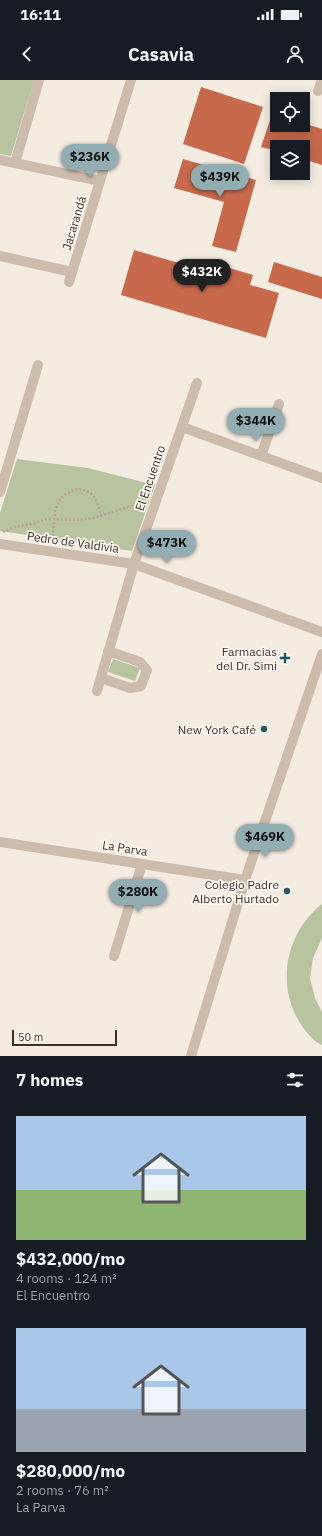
<!DOCTYPE html>
<meta charset="utf-8">
<style>
body{margin:0;font-family:"IBM Plex Sans",sans-serif;background:#242831;color:#f1f3f6;height:100vh;display:flex;flex-direction:column;font-size:15px;white-space:nowrap}
*{box-sizing:border-box;margin:0}
p{font-size:13px;color:#9ea1a6}
.icon{flex:none;width:22px;height:22px;fill:none;stroke:currentColor;stroke-width:2;stroke-linecap:round;stroke-linejoin:round}
.map{position:relative;height:976px;overflow:hidden}
.side{display:flex;flex-direction:column;background:#171b24;flex:1}
.side>*{flex:none}
.buttons{position:absolute;left:270px;top:12px;display:grid;gap:8px}
.buttons a{display:grid;place-items:center;width:40px;height:40px;border-radius:0px;background:#171b24;box-shadow:0 2px 10px #0003;font-size:20px}
.scale{position:absolute;left:12px;bottom:10px;width:105px;box-sizing:border-box;padding-left:4px;border:2px solid #3b302b;border-top:0;font-size:11px;line-height:14px;white-space:nowrap;color:#3b302b;-webkit-text-stroke:3px #fbf5ee;paint-order:stroke}
.price{position:absolute;translate:-50% -34px;padding:0 9px;border-radius:14px;background:#92aeb2;color:#111;font-size:13px;line-height:26px;filter:drop-shadow(0 1px 2px #0008)}
.price::after{content:'';position:absolute;left:50%;top:24px;width:12px;height:9px;margin-left:-6px;background:inherit;clip-path:polygon(0 0,100% 0,50% 100%)}
.price.on{background:#222;color:#fff}
ul{padding:0;list-style:none}
li{display:grid;align-content:center;gap:8px;height:212px;padding:0 16px}
li span{display:grid;place-items:center;height:124px;border-radius:0px;color:#555}
li>.icon{margin-inline-start:auto}
span .icon{width:72px;height:72px;fill:#fffc;stroke-width:1}
li b{font-size:17px}
h2{display:flex;justify-content:space-between;align-items:center;height:48px;padding:0 16px;font-size:17px}
.status{display:flex;justify-content:space-between;align-items:center;height:28px;padding:0 20px;background:#171b24;direction:ltr}
.status svg{height:11px;fill:currentColor}
header{display:flex;justify-content:space-between;align-items:center;height:52px;padding:0 16px;background:#171b24;font-size:18px;font-weight:700}
.map>svg:first-child{display:block}
.green{fill:#b8c4a0}
.building{fill:#c8694b}
.lines{fill:none;stroke-linecap:round;stroke-linejoin:round}
.path{stroke:#b9a596;stroke-width:2.5;stroke-dasharray:2 2;stroke-linecap:butt}
.minor{stroke:#cdbbac;stroke-width:10}
.poi-dot{fill:#1f5a5e;stroke:#fbf5ee;stroke-width:1.5}
.labels{text-anchor:middle;dominant-baseline:central;stroke-width:3.5;stroke-linejoin:round;paint-order:stroke}
.street-label{font-size:12px;fill:#3b302b;stroke:#fbf5ee}
.poi-label{font-size:12px;fill:#3b302b;stroke:#fbf5ee;text-anchor:end}
</style>
<div class="status"><b>16:11</b><svg viewBox="0 0 49 12"><path d="M0 12V9h3v3zM5 12V6h3v6zM10 12V3h3v9zM15 12V0h3v12zM26 1h20v11H26zM47 4h2v5h-2z"/></svg></div>
<header><svg class="icon" aria-label="back" viewBox="0 0 24 24"><path d="M15 5l-7 7 7 7"/></svg>Casavia<svg class="icon" aria-label="person" viewBox="0 0 24 24"><circle cx="12" cy="8" r="4"/><path d="M4 21q1-7 8-7t8 7"/></svg></header>
<div class="map">
<svg width="322" height="976" viewBox="0 0 322 976">
<rect width="100%" height="100%" fill="#f4ebe1"/>
<path class="green" d="M0,0H34L11,76L0,74Z
M17,379L88,388L155,405L132,471L0,451V433Z
M113,579L140,588L135,601L108,592Z
M322,824V858L313,878L310,898L315,918L322,932V965C314,962 307,953 302,946C275,907 285,853 322,824Z"/>
<path class="building" d="M201,7L263,27L244,84L183,64Z
M272,34L277,35V45H303V43L322,49V85L303,79V67H277V71L261,67Z
M183,79L256,100L236,172L212,166L224,122L174,108Z
M134,170L210,192L213,183L253,195L250,205L279,213L266,258L121,215Z
M274,182L322,197V219L268,202Z"/>
<g class="lines">
<path class="path" d="M3,452L13,447L33,444L47,439L77,440L94,438L131,426L141,427
M53,460C54,449 53,433 58,423C64,411 79,405 90,413C97,418 99,428 101,436"/>
<path class="minor" d="M318,11L322,0
M0,80L100,101
M15,83L39,0
M0,176L72,192
M69,202L131,0
M182,347L322,398
M261,376L279,324
M0,412L38,285
M0,464L134,484L322,552
M101,598L130,608L141,606L147,590L140,582L108,571
M97,611L134,484L197,303
M0,762L245,800
M114,876L142,784
M191,976L245,800L322,574"/>
</g>
<g class="poi-dot">
<path d="M283 572h4v4h4v4h-4v4h-4v-4h-4v-4h4z"/>
<circle cx="264" cy="649" r="4"/>
<circle cx="287" cy="811" r="4"/>
</g>
<g class="labels">
<g class="street-label">
<text transform="translate(74 143) rotate(-73)">Jacarandá</text>
<text transform="translate(150 398) rotate(-71)">El Encuentro</text>
<text transform="translate(73 462) rotate(8)">Pedro de Valdivia</text>
<text transform="translate(125 768) rotate(9)">La Parva</text>
</g>
<g class="poi-label">
<text x="277" y="571">Farmacias<tspan x="277" dy="14">del Dr. Simi</tspan></text>
<text x="256" y="649">New York Café</text>
<text x="279" y="804">Colegio Padre<tspan x="279" dy="14">Alberto Hurtado</tspan></text>
</g>
</g>
</svg>
<div class="buttons">
<a><svg class="icon" aria-label="locate" viewBox="0 0 24 24"><circle cx="12" cy="12" r="6"/><path d="M12 2v4M12 18v4M2 12h4M18 12h4"/></svg></a>
<a><svg class="icon" aria-label="layers" viewBox="0 0 24 24"><path d="M12 4l9 5-9 5-9-5zM3 14l9 5 9-5"/></svg></a>
</div>
<div class="scale">50 m</div>
<b class="price" style="left:90px;top:98px">$236K</b>
<b class="price" style="left:220px;top:118px">$439K</b>
<b class="price on" style="left:202px;top:213px">$432K</b>
<b class="price" style="left:256px;top:362px">$344K</b>
<b class="price" style="left:167px;top:484px">$473K</b>
<b class="price" style="left:265px;top:778px">$469K</b>
<b class="price" style="left:138px;top:833px">$280K</b>
</div>
<section class="side">
<h2>7 homes<svg class="icon" aria-label="filters" viewBox="0 0 24 24"><path d="M4 7h16M4 17h16"/><circle cx="9" cy="7" r="2"/><circle cx="15" cy="17" r="2"/></svg></h2>
<ul>
<li><span style="background:linear-gradient(#a9c7e8 60%,#8fb573 0)"><svg class="icon" aria-label="home" viewBox="0 0 24 24"><path d="M3 11l9-7 9 7M6 9v11h12V9"/></svg></span><div><b>$432,000/mo</b><p>4 rooms · 124 m²</p><p>El Encuentro</p></div></li>
<li><span style="background:linear-gradient(#a9c7e8 65%,#9aa5b1 0)"><svg class="icon" aria-label="home" viewBox="0 0 24 24"><path d="M3 11l9-7 9 7M6 9v11h12V9"/></svg></span><div><b>$280,000/mo</b><p>2 rooms · 76 m²</p><p>La Parva</p></div></li>
</ul>
</section>
